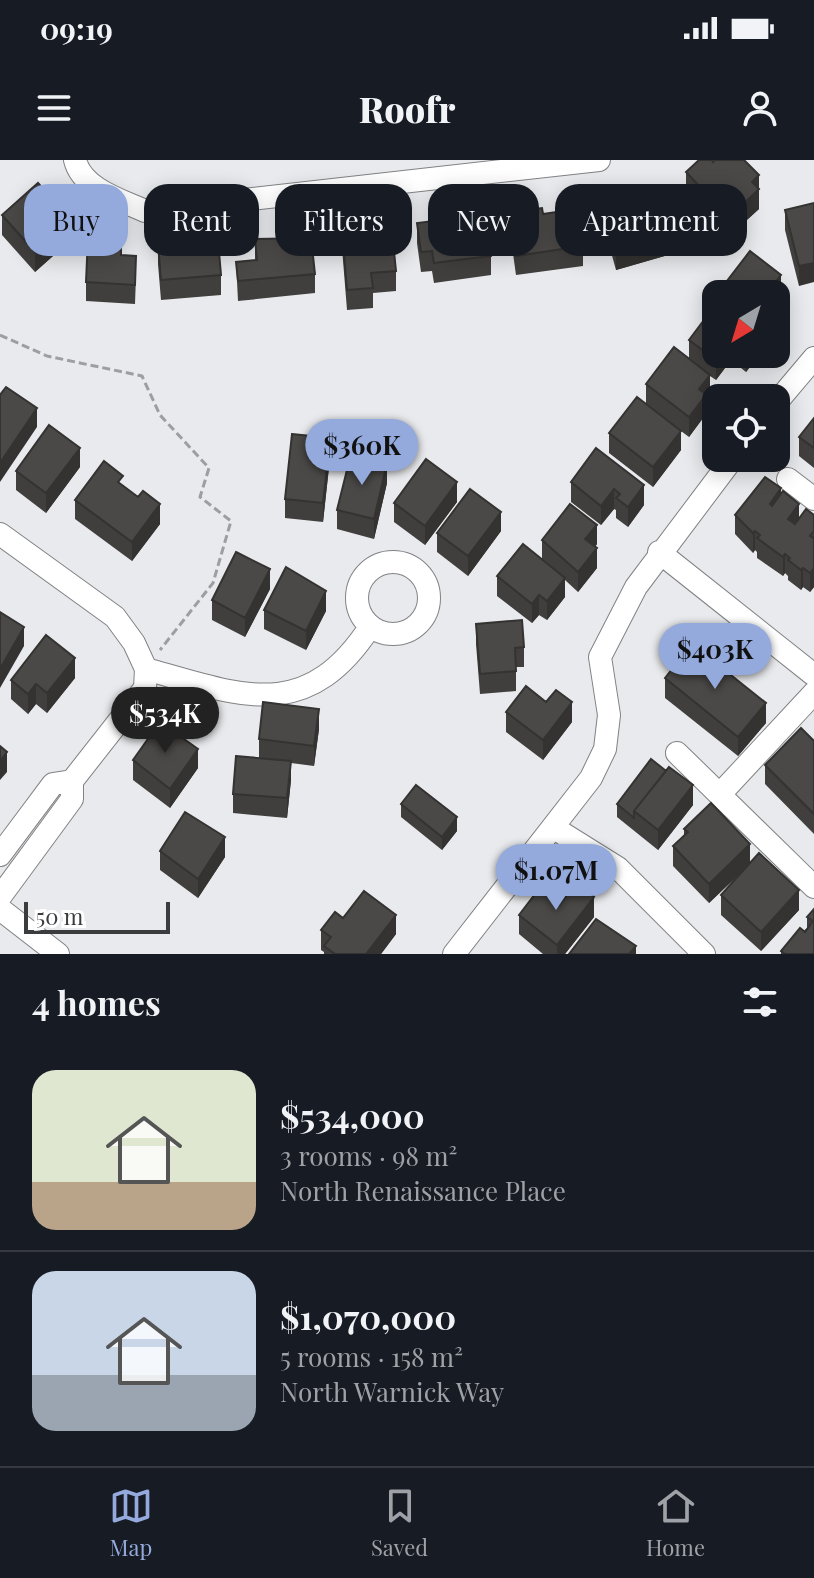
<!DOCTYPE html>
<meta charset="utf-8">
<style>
body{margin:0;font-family:"Playfair Display",serif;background:#242831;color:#f1f3f6;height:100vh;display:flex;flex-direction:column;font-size:30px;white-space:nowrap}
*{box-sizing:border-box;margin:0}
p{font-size:26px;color:#9ea1a6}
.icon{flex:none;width:44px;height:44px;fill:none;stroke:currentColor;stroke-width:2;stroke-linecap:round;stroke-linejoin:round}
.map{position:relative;height:794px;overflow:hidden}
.drawer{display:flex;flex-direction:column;background:#171b24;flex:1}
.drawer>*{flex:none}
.banner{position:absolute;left:24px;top:24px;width:766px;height:72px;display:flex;gap:16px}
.needle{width:52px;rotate:218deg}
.tools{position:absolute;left:702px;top:120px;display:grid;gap:16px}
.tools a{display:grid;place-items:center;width:88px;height:88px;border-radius:16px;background:#171b24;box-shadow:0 4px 20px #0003;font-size:40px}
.scale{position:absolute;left:24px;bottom:20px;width:146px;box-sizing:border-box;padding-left:8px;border:4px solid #3b3c3d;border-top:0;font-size:22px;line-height:28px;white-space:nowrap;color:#3b3c3d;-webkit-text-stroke:6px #fff;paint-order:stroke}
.price{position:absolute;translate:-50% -68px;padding:0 18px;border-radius:28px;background:#94aadd;color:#111;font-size:26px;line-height:52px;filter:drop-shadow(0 2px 4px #0008)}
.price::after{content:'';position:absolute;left:50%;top:48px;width:24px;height:18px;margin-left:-12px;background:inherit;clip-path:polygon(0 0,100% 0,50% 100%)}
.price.selected{background:#222;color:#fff}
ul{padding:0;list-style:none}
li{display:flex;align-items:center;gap:24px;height:200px;padding:0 32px}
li+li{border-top:2px solid #363941}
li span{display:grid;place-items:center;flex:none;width:224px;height:160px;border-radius:24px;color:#555}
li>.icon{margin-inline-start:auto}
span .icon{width:96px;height:96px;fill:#fffc;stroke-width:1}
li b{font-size:34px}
h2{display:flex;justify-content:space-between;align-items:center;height:96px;padding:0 32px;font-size:34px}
.tag{padding:0 28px;border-radius:24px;background:#171b24;box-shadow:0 4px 20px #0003;font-size:28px;line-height:72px}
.tag.selected{background:#94aadd;color:#111}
.status{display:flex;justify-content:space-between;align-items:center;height:56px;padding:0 40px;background:#171b24;direction:ltr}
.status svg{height:22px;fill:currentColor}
header{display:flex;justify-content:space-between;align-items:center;height:104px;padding:0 32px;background:#171b24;font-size:36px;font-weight:800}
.tab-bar{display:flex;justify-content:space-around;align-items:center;height:112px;border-top:2px solid #363941;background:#171b24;font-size:22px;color:#9ea1a6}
.tab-bar a{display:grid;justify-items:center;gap:4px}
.tab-bar .selected{color:#94aadd}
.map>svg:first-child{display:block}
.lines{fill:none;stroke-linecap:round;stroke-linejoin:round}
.minor-casing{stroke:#808284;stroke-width:24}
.path{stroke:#9d9ea1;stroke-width:3;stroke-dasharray:8 4;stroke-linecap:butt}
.minor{stroke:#fff;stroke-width:22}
.wall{fill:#403f3d}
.shaded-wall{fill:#343332}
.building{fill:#4b4947;stroke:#343332;stroke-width:2}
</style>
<div class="status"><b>09:19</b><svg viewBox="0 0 49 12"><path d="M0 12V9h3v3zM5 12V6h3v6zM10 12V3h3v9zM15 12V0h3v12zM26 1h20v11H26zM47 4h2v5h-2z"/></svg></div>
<header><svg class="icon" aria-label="menu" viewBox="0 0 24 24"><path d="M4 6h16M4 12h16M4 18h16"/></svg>Roofr<svg class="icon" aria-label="person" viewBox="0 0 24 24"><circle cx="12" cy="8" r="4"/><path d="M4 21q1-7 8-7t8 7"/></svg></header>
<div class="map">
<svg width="814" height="794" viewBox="0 0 814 794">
<rect width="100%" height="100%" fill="#e9eaed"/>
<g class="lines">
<g class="minor-casing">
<path id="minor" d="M75,0C82,29 121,40 145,51L599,0
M776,243L814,198
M788,319L814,339
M0,374L115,457L134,483L146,509
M659,392L814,515
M357 438a36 36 0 1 1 72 0a36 36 0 1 1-72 0Z
M146,509C242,536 306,564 370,467
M677,593L814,727
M721,633L814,533
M554,668L618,708L704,794
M0,695L53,624L72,621
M0,737L72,639V621L145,528L146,509
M0,749L58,794
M454,794L591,618L605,589L609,555L600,497L636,427L733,298"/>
</g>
<path class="path" d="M0,175L47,196L142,216L160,255L209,308L200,337L231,361L213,423L160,490"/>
<use href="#minor" class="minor"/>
</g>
<path class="wall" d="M713,2L759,15V49L738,68L731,60L722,70L686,32V12Z
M619,39L675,93L616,110L608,81V61L619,58Z
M814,43L799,126L785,70V50Z
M510,52L583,86V106L516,115L510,72Z
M2,55L54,60L62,88L35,112L2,75Z
M457,60L491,96V115L434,123L432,111L421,112L417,83V63L450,68L457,67Z
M342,69L368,75L396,111V131L373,133V148L347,150L342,88Z
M255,79L315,114V133L238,141L236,102L255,100Z
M158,84L221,115V135L161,140L158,104Z
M109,87L121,95L136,116L135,144L86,141V122Z
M689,180L716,194H760L746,212L731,200L716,220L710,216V234L706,239V254L689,277L681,271V290L653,327L609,293V273L646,244V224L689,198Z
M814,258V308L799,296V277Z
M596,288L644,345L628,367L616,358V350L614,349L601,365L571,342V322Z
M330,298L323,362L285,358V339Z
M80,307L46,353L16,330V311Z
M387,323L374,379L337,369V350Z
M123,325L160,364L132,401L75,359V340Z
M781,334L799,358L814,355V427L810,432L803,427L801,430L788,420V416L785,413L783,416L757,398V392L755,390L753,393L735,374V355Z
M457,342L425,385L394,362V343Z
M501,371L468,416L437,392V373Z
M542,380L597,384L595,387L597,408L578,432L565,420V437L547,460L539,455L532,463L497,436V416L542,399Z
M270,429L245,477L212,460V440Z
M264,450L326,451L306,490L264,469Z
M476,464L524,487V507H516V531L480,534L476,484Z
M75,518L47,553L36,544L28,554L11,539V520Z
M665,518L766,563L738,596L665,538Z
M506,552L572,562L543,600L506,572Z
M319,569L314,606L291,603V620L287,658L233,653V634L259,598V579Z
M814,581V674L765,624V605Z
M133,600L198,608L170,648L133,620Z
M666,611L693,645L658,690L617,657V644Z
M401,644L457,671L442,690L401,657Z
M684,669L750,703L799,750L761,791L721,755V735L747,707L709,743L673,706V686L684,675Z
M160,691L225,697L198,738L160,710Z
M559,745L594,757L565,794H543L519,774V755Z
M814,749V794H781V791L807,768V757Z
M343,758L396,774L381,794H324V792L321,790V770Z"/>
<path class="shaded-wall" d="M759,15V49L738,68V49L752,22Z
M54,41V60L44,49Z
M731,41V60L722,70V50Z
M62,69V88L35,112V92Z
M675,73V93L616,110V90Z
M814,103V122L799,126V106Z
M781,115V134L776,141V134H766Z
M721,194H731V200L716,220V200Z
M746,194H760L746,212Z
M710,215V234L706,239V254L689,277V257L699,229Z
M37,248V267L0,322V303Z
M681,271V290L653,327V307Z
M330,278V298L323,362V343Z
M80,288V307L46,353V333Z
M387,303V323L374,379V359Z
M457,322V342L425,385V366Z
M644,325V345L628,367V347Z
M781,328V348L770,364V344Z
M614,329V349L601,365V346Z
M160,344V364L132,401V382Z
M799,344V364L788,378V359Z
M501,352V371L468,416V396Z
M597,365V384L585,399V379Z
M755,371V390L753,393V373Z
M597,388V408L578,432V412Z
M785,394V413L783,416V397Z
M803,408V427L801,430V410Z
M814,408V427L810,432V413Z
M270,409V429L245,477V458Z
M565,418V437L547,460V441Z
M326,431V451L306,490V471Z
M539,435V455L532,463V444Z
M24,467V486L0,528V509Z
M75,498V518L47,553V533Z
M36,524V544L28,554V534Z
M572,542V562L543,600V580Z
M766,543V563L738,596V577Z
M319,549V569L314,606V586Z
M198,589V608L170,648V629Z
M7,592V612L0,620V601Z
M291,601V620L287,658V638Z
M693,625V645L658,690V670Z
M457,657V671L442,690V677Z
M225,677V697L198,738V719Z
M750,684V704L709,743V724Z
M799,730V750L761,791V772Z
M594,737V757L565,794H557V785Z
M396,755V774L381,794H366Z
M636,786V794H629Z"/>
<path class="building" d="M699,0H712L713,2L715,0H744L759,15L752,22L759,29L738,49L731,41L722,50L686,12Z
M38,23L54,41L44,49L62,69L35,92L2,55Z
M640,33L643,44L664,37L675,73L616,90L608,61L624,56L619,39Z
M814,43V103L799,106L785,50Z
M542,48L543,54L578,49L583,86L516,96L510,52Z
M485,56L491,96L434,103L432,91L421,92L417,63L449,59L450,68L457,67V60Z
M367,67L368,75L392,72L396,111L371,113L373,128L347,130L342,69Z
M88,77L109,78L108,87L121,88V95L136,96L135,125L86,122Z
M311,78L315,114L238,121L236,102L257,100L255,79Z
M218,80L221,115L161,120L158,84Z
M750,91L781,115L766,134H725L720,130Z
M716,144V194H721L716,200L689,180Z
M674,187L710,215L699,229L706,235L689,257L646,224Z
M6,227L37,248L0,303V235Z
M637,237L681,271L653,307L609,273Z
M814,258V288L799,277Z
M49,265L80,288L46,333L16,311Z
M292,274L330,278L323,343L285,339Z
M596,288L644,325L628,347L616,338L620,334L614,329L601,346L571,322Z
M351,294L387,303L374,359L337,350Z
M426,299L457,322L425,366L394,343Z
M104,301L123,316L118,322L138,337L143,331L160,344L132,382L75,340Z
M765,317L781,328L770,344L772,346L783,331L799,344L788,359L795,364L806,349L814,355V371L810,376L813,378L814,377V408L810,413L803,408L801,410L788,400L790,398L785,394L783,397L757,378L760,375L755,371L753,373L735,355Z
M470,329L501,352L468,396L437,373Z
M570,344L597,365L585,379L597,388L578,412L542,380Z
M523,384L565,418L547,441L539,435L532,444L497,416Z
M236,392L270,409L245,458L212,440Z
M286,407L326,431L306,471L264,450Z
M0,452L24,467L0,509Z
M522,460L524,487L515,488L516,511L480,514L476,464Z
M46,475L75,498L47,533L36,524L28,534L11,520Z
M692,484L766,543L738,577L665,518Z
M526,526L546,542L556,530L572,542L543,580L506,552Z
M263,542L319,549L314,586L259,579Z
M160,562L198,589L170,629L133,600Z
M801,568L814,581V654L765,605Z
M0,586L7,592L0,601Z
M236,596L291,601L287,638L233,634Z
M651,599L666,611L634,651V658L617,644Z
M669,607L693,625L658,670L634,651Z
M416,625L457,657L442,677L401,644Z
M711,643L750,684L709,724L673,686L688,672L684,669Z
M185,652L225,677L198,719L160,691Z
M759,693L799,730L761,772L721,735Z
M576,723L594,737L557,785L519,755L539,729L559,745Z
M364,731L396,755L366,794H335L324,786L331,777L321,770L335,752L343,758Z
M814,749V794H785L781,791L800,768L805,772L813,761L807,757Z
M596,759L636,786L629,794H569Z"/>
</svg>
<div class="tools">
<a><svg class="needle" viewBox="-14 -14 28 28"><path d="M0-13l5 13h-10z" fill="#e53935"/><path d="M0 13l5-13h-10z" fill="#9ea1a6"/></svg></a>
<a><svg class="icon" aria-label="locate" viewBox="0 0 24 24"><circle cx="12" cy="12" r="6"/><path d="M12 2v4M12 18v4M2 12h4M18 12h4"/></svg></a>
</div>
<div class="scale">50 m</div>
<b class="price" style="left:362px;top:327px">$360K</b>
<b class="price" style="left:715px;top:531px">$403K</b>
<b class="price selected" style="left:165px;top:595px">$534K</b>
<b class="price" style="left:556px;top:752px">$1.07M</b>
<div class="banner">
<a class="tag selected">Buy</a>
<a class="tag">Rent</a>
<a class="tag">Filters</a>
<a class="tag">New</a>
<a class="tag">Apartment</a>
</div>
</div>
<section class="drawer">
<h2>4 homes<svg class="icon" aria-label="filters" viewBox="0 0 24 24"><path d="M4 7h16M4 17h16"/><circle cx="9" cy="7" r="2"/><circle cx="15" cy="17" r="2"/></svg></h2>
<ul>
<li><span style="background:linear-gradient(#dfe7d0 70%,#b9a48a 0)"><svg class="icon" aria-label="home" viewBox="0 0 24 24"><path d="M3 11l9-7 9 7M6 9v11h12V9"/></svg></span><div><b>$534,000</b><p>3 rooms · 98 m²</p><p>North Renaissance Place</p></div></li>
<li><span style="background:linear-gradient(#c9d6e8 65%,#9aa5b1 0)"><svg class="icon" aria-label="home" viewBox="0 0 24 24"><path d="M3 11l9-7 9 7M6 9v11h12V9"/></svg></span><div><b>$1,070,000</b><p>5 rooms · 158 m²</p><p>North Warnick Way</p></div></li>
</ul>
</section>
<nav class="tab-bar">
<a class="selected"><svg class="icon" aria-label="map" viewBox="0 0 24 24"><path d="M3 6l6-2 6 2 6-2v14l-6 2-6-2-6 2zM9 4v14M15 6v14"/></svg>Map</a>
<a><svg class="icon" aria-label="saved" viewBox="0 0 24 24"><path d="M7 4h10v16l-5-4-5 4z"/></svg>Saved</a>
<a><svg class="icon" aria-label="home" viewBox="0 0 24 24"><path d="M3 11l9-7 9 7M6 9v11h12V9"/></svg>Home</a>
</nav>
